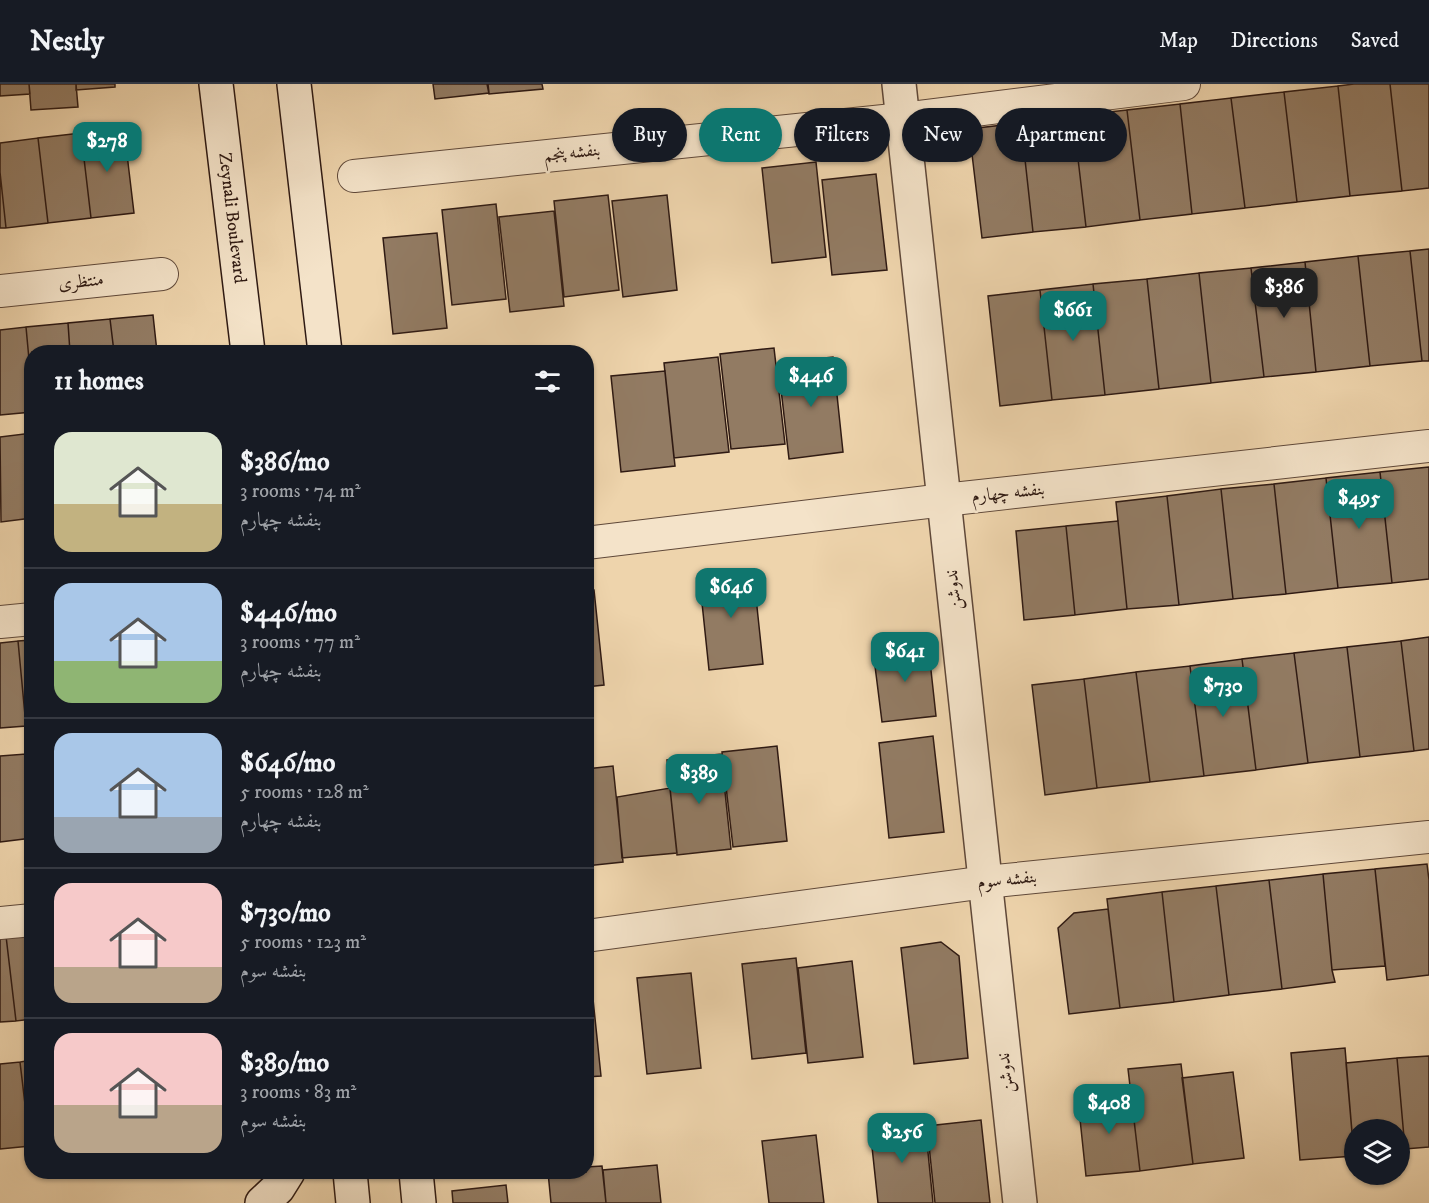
<!DOCTYPE html>
<meta charset="utf-8">
<style>
body{margin:0;font-family:"IM FELL DW Pica",Amiri,serif;background:#20242c;color:#f1f3f6;height:100vh;display:flex;flex-direction:column;font-size:22px;white-space:nowrap}
*{box-sizing:border-box;margin:0}
p{font-size:20px;color:#9ea1a6}
.icon{flex:none;width:33px;height:33px;fill:none;stroke:currentColor;stroke-width:2;stroke-linecap:round;stroke-linejoin:round}
.map{position:relative;flex:1;overflow:hidden}
.sheet{position:absolute;left:24px;top:261px;width:570px;height:834px;display:flex;flex-direction:column;background:#171b24;border-radius:24px;box-shadow:0 2px 4px #0004}
.sheet>*{flex:none}
.banner{position:absolute;left:612px;top:24px;width:570px;height:54px;display:flex;gap:12px}
.fabs{position:absolute;left:1344px;top:1035px;display:grid;gap:12px}
.fabs a{display:grid;place-items:center;width:66px;height:66px;border-radius:50%;background:#171b24;box-shadow:0 2px 4px #0004;font-size:30px}
.price{position:absolute;translate:-50% -51px;padding:0 14px;border-radius:12px;background:#0f766e;color:#fff;font-size:20px;line-height:39px;filter:drop-shadow(0 2px 3px #0008)}
.price::after{content:'';position:absolute;left:50%;top:36px;width:18px;height:14px;margin-left:-9px;background:inherit;clip-path:polygon(0 0,100% 0,50% 100%)}
.price.selected{background:#222;color:#fff}
ul{padding:0;list-style:none}
li{display:flex;align-items:center;gap:18px;height:150px;padding:0 30px}
li+li{border-top:2px solid #363941}
li span{display:grid;place-items:center;flex:none;width:168px;height:120px;border-radius:18px;color:#555}
li>.icon{margin-inline-start:auto}
span .icon{width:72px;height:72px;fill:#fffc;stroke-width:1}
li b{font-size:26px}
h2{display:flex;justify-content:space-between;align-items:center;height:72px;padding:0 30px;font-size:26px}
.pill{padding:0 21px;border-radius:27px;background:#171b24;box-shadow:0 2px 4px #0004;font-size:21px;line-height:54px}
.pill.selected{background:#0f766e;color:#fff}
header{display:flex;align-items:center;gap:36px;box-sizing:border-box;height:84px;padding:0 30px;background:#171b24;border-bottom:2px solid #363941}
header strong{font-size:28px}
nav{display:flex;gap:33px;margin-inline-start:auto;font-size:21px}
.map>svg:first-child{display:block}
.building{fill:#927b63;stroke:#2f1a13;stroke-width:1.5}
.lines{fill:none;stroke-linecap:round;stroke-linejoin:round}
.minor-casing{stroke:#5f4839;stroke-width:34}
.tertiary-casing{stroke:#5f4839;stroke-width:36}
.secondary-casing{stroke:#2f1a13;stroke-width:36}
.minor{stroke:#f4e3c9;stroke-width:32}
.tertiary{stroke:#f4e3c9;stroke-width:33}
.secondary{stroke:#f4e3c9;stroke-width:33}
.labels{text-anchor:middle;dominant-baseline:central;stroke-width:5;stroke-linejoin:round;paint-order:stroke}
.street-label{font-size:18px;fill:#2f1a13;stroke:#f4e3c9}
</style>
<header>
<strong>Nestly</strong>
<nav><a>Map</a><a>Directions</a><a>Saved</a></nav>
</header>
<div class="map">
<svg width="1429" height="1119" viewBox="0 0 1429 1119">
<rect width="100%" height="100%" fill="#eed4ac"/>
<filter id="stains"><feTurbulence type="fractalNoise" baseFrequency=".00333" numOctaves="4"/><feColorMatrix values="0 0 0 0 .2 0 0 0 0 .09 0 0 0 0 .02 0 0 0 .5 -.17"/></filter>
<radialGradient id="worn" r=".72"><stop offset=".6" stop-color="#630" stop-opacity="0"/><stop offset="1" stop-color="#630" stop-opacity=".3"/></radialGradient>
<path class="building" d="M0,0H29L30,10L0,12Z
M29,0H76L78,23L31,26Z
M76,0H115V3L76,6Z
M433,0H488L489,9L435,15Z
M487,0H542L543,5L489,10Z
M1354,0H1390L1402,107L1350,112L1338,2Z
M1390,0H1429V104L1402,107Z
M1338,2L1350,112L1297,118L1284,8Z
M1284,8L1297,118L1245,124L1231,14Z
M1231,14L1245,124L1192,130L1180,20Z
M1180,20L1192,130L1140,136L1127,26Z
M1127,26L1140,136L1086,143L1073,32Z
M1073,32L1086,143L1033,148L1021,39Z
M1021,39L1033,148L982,154L969,45Z
M124,45L134,129L91,134L81,49Z
M81,49L91,134L48,139L38,54Z
M38,54L48,139L6,144L0,88V59Z
M816,78L826,173L772,179L762,84Z
M0,88L6,144H0Z
M876,90L887,186L832,191L822,96Z
M608,111L619,206L564,213L554,117Z
M667,111L677,206L623,213L612,117Z
M496,120L506,215L452,221L442,126Z
M554,127L564,222L510,228L499,133Z
M437,149L447,244L393,250L383,154Z
M1429,165V277H1422L1410,167Z
M1410,167L1422,277L1370,282L1358,172Z
M1358,172L1370,282L1316,288L1305,178Z
M1305,178L1316,288L1264,293L1251,184Z
M1251,184L1264,293L1211,299L1199,189Z
M1199,189L1211,299L1159,305L1147,195Z
M1147,195L1159,305L1105,311L1093,200Z
M1093,200L1105,311L1052,316L1040,206Z
M1040,206L1052,316L1000,322L988,212Z
M153,231L157,268H114L110,235Z
M110,235L114,268H70L68,239Z
M68,239L70,268H32V308L26,243Z
M26,243L32,308V328L0,331V246Z
M774,264L785,360L731,365L720,270Z
M718,273L729,368L674,374L664,279Z
M833,273L843,368L789,375L778,279Z
M665,287L675,382L621,388L611,292Z
M32,349V434L1,438L0,353Z
M1429,383V495L1392,499L1380,388Z
M1380,388L1392,499L1338,504L1326,394Z
M1326,394L1338,504L1286,510L1274,400Z
M1274,400L1286,510L1233,515L1221,405Z
M1221,405L1233,515L1179,521L1167,412Z
M1167,412L1179,521L1127,525L1116,418Z
M1118,437L1127,525L1075,531L1066,442Z
M1066,442L1075,531L1024,536L1016,447Z
M753,485L763,580L709,586L699,490Z
M594,506L604,601L586,603V507Z
M1429,553V665L1414,667L1401,557Z
M32,556V641L26,642L18,557Z
M18,557L26,642L0,644V559Z
M1401,557L1414,667L1360,673L1347,563Z
M928,559L936,632L882,638L873,566Z
M1347,563L1360,673L1308,679L1294,569Z
M1294,569L1308,679L1256,686L1242,575Z
M1242,575L1256,686L1204,692L1190,582Z
M1190,582L1204,692L1150,698L1136,588Z
M1136,588L1150,698L1097,704L1084,595Z
M1084,595L1097,704L1045,711L1032,601Z
M933,652L944,748L889,754L879,659Z
M777,662L787,757L733,763L722,668Z
M32,669V715L26,670Z
M26,670L32,715V754L0,758V672Z
M721,670L731,765L677,771L667,676Z
M613,682L623,778L586,782V685Z
M670,704L677,769L622,774L617,713Z
M1427,780L1429,796V891L1387,896L1375,785Z
M1375,785L1385,882L1332,886L1323,790Z
M1323,790L1332,886L1335,898L1282,905L1269,796Z
M1269,796L1282,905L1229,911L1216,802Z
M1216,802L1229,911L1174,918L1162,808Z
M1162,808L1174,918L1120,924L1107,815Z
M1108,825L1120,924L1069,930L1058,844L1074,829Z
M32,849V935L16,937L6,852Z
M6,852L16,937L0,938V853Z
M941,858L959,872L968,974L914,980L901,864Z
M796,874L806,969L752,975L742,880Z
M852,877L863,973L808,979L798,884Z
M691,889L701,984L647,990L637,894Z
M591,896L601,992L586,993V897Z
M1345,964L1354,1072L1300,1076L1291,969Z
M1429,972V1063L1405,1065L1397,974Z
M1397,974L1405,1065L1400,1066V1046H1354V1072L1346,979Z
M32,976V1062H30L20,978Z
M20,978L30,1062L0,1065V980Z
M1181,980L1193,1080L1140,1087L1128,985Z
M1233,988L1244,1074L1193,1080L1182,994Z
M1131,1010L1140,1087L1086,1092L1078,1016Z
M981,1036L990,1119H935L927,1042Z
M925,1038L933,1119H878L870,1044Z
M816,1051L824,1119H769L762,1057Z
M657,1081L661,1119H606L603,1086Z
M602,1082L606,1119H551L548,1088H586V1083Z
M506,1101L508,1119H453L452,1107Z"/>
<g class="lines">
<g class="minor-casing">
<path id="minor" d="M354,92L903,35L1184,0
M0,207L162,190
M586,459L944,416L1429,362
M0,538L32,535
M0,839L32,836
M586,852L986,798L1429,753"/>
</g>
<g class="tertiary-casing">
<path id="tertiary" d="M899,0L1020,1119"/>
</g>
<g class="secondary-casing">
<g id="secondary">
<path id="s1" d="M216,0L248,268"/>
<path d="M294,0L325,268"/>
<path d="M350,1088L353,1119"/>
<path d="M416,1088L419,1119"/>
<path d="M262,1119L278,1104L288,1088"/>
</g>
</g>
<use href="#minor" class="minor"/>
<use href="#tertiary" class="tertiary"/>
<use href="#secondary" class="secondary"/>
</g>
<g class="labels">
<g class="street-label">
<text transform="translate(572 69) rotate(-6)">بنفشه پنجم</text>
<text stroke="none"><textPath href="#s1" startOffset="135">Zeynali Boulevard</textPath></text>
<text transform="translate(81 198) rotate(-6)">منتظری</text>
<text transform="translate(1008 409) rotate(-6)">بنفشه چهارم</text>
<text transform="translate(954 506) rotate(-96)">ندوشن</text>
<text transform="translate(1007 796) rotate(-6)">بنفشه سوم</text>
<text transform="translate(1006 989) rotate(-96)">ندوشن</text>
</g>
</g>
<rect width="100%" height="100%" filter="url(#stains)"/>
<rect width="100%" height="100%" fill="url(#worn)"/>
</svg>
<div class="fabs">
<a><svg class="icon" aria-label="layers" viewBox="0 0 24 24"><path d="M12 4l9 5-9 5-9-5zM3 14l9 5 9-5"/></svg></a>
</div>
<b class="price" style="left:107px;top:89px">$278</b>
<b class="price selected" style="left:1284px;top:235px">$386</b>
<b class="price" style="left:1073px;top:258px">$661</b>
<b class="price" style="left:811px;top:324px">$446</b>
<b class="price" style="left:1359px;top:446px">$495</b>
<b class="price" style="left:731px;top:535px">$646</b>
<b class="price" style="left:905px;top:599px">$641</b>
<b class="price" style="left:1223px;top:634px">$730</b>
<b class="price" style="left:699px;top:721px">$389</b>
<b class="price" style="left:1109px;top:1051px">$408</b>
<b class="price" style="left:902px;top:1080px">$256</b>
<div class="banner">
<a class="pill">Buy</a>
<a class="pill selected">Rent</a>
<a class="pill">Filters</a>
<a class="pill">New</a>
<a class="pill">Apartment</a>
</div>
<section class="sheet">
<h2>11 homes<svg class="icon" aria-label="filters" viewBox="0 0 24 24"><path d="M4 7h16M4 17h16"/><circle cx="9" cy="7" r="2"/><circle cx="15" cy="17" r="2"/></svg></h2>
<ul>
<li><span style="background:linear-gradient(#dfe7d0 60%,#c2b280 0)"><svg class="icon" aria-label="home" viewBox="0 0 24 24"><path d="M3 11l9-7 9 7M6 9v11h12V9"/></svg></span><div><b>$386/mo</b><p>3 rooms · 74 m²</p><p>بنفشه چهارم</p></div></li>
<li><span style="background:linear-gradient(#a9c7e8 65%,#8fb573 0)"><svg class="icon" aria-label="home" viewBox="0 0 24 24"><path d="M3 11l9-7 9 7M6 9v11h12V9"/></svg></span><div><b>$446/mo</b><p>3 rooms · 77 m²</p><p>بنفشه چهارم</p></div></li>
<li><span style="background:linear-gradient(#a9c7e8 70%,#9aa5b1 0)"><svg class="icon" aria-label="home" viewBox="0 0 24 24"><path d="M3 11l9-7 9 7M6 9v11h12V9"/></svg></span><div><b>$646/mo</b><p>5 rooms · 128 m²</p><p>بنفشه چهارم</p></div></li>
<li><span style="background:linear-gradient(#f6c9c9 70%,#b9a48a 0)"><svg class="icon" aria-label="home" viewBox="0 0 24 24"><path d="M3 11l9-7 9 7M6 9v11h12V9"/></svg></span><div><b>$730/mo</b><p>5 rooms · 123 m²</p><p>بنفشه سوم</p></div></li>
<li><span style="background:linear-gradient(#f6c9c9 60%,#b9a48a 0)"><svg class="icon" aria-label="home" viewBox="0 0 24 24"><path d="M3 11l9-7 9 7M6 9v11h12V9"/></svg></span><div><b>$389/mo</b><p>3 rooms · 83 m²</p><p>بنفشه سوم</p></div></li>
</ul>
</section>
</div>
